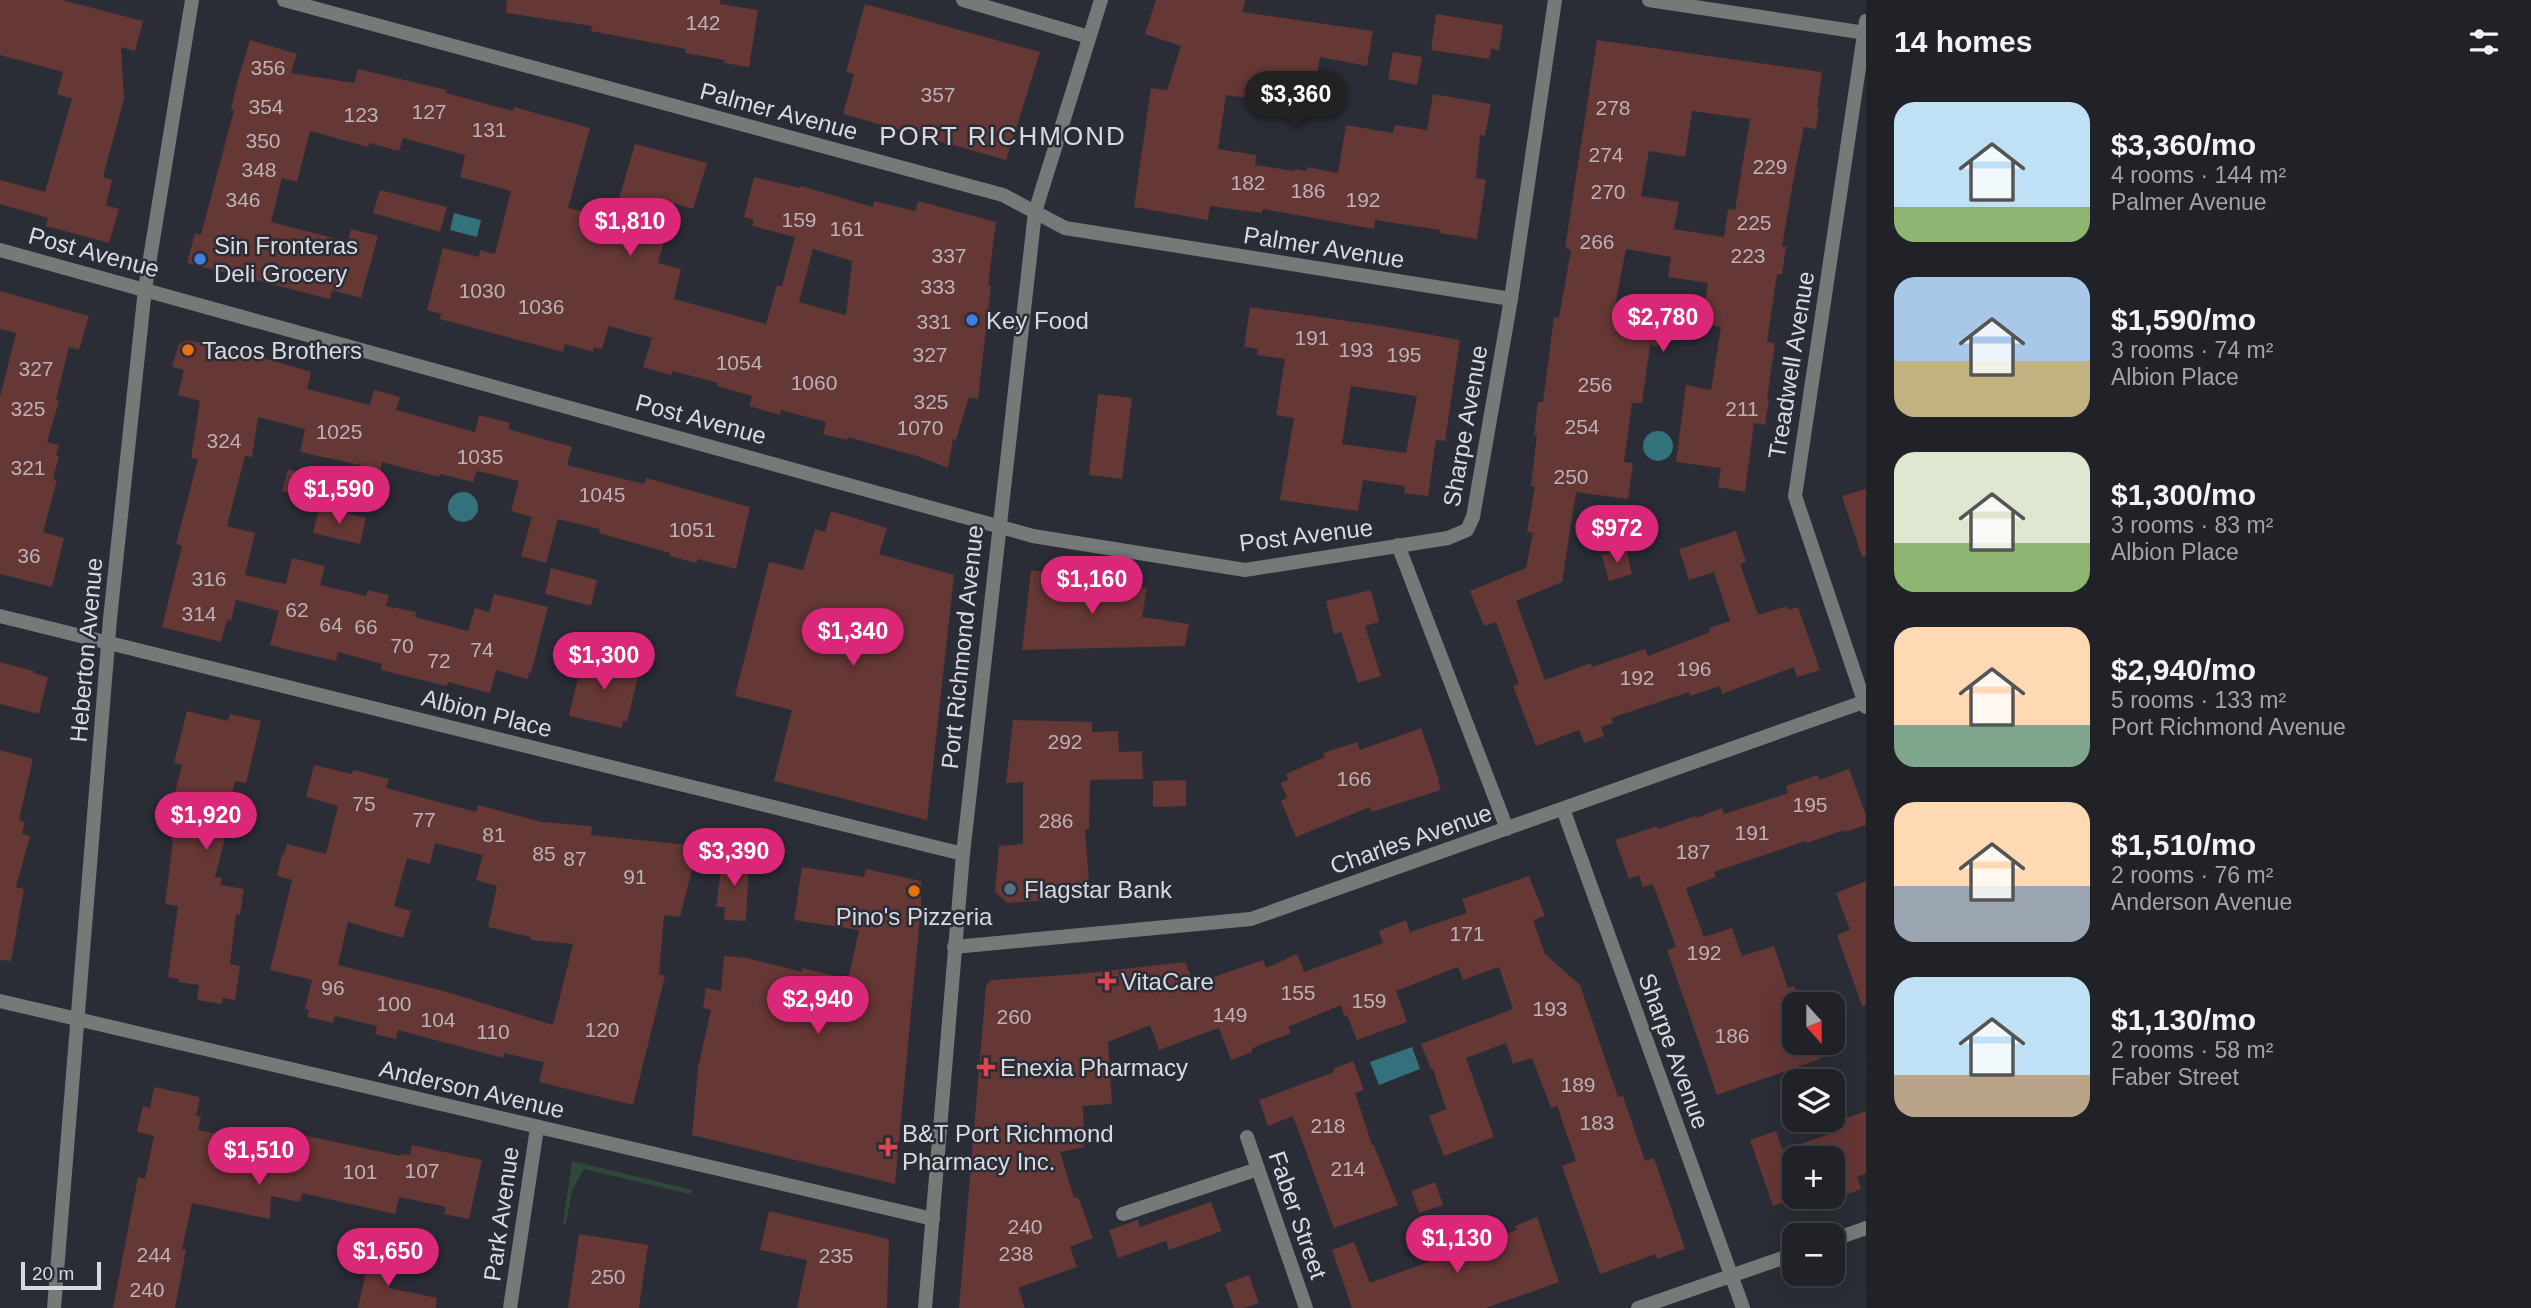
<!DOCTYPE html>
<meta charset="utf-8">
<style>
body{margin:0;font-family:Helvetica,sans-serif;background:#282a30;color:#f1f3f6;height:100vh;display:flex;flex-direction:column;font-size:26px;white-space:nowrap}
*{box-sizing:border-box;margin:0}
p{font-size:23px;color:#a2a4a8}
.icon{flex:none;width:38px;height:38px;fill:none;stroke:currentColor;stroke-width:2;stroke-linecap:round;stroke-linejoin:round}
.map{position:relative;flex:1;overflow:hidden}
.panel{display:flex;flex-direction:column;background:#202228;width:665px}
.panel>*{flex:none}
.needle{width:46px;rotate:159deg}
.controls{position:absolute;left:1782px;top:992px;display:grid;gap:14px}
.controls a{display:grid;place-items:center;width:63px;height:63px;border-radius:14px;background:#202228;box-shadow:0 7px 28px #0002,0 0 0 2px #3d3f45;font-size:35px}
.scale{position:absolute;left:21px;bottom:18px;width:80px;box-sizing:border-box;padding-left:7px;border:4px solid #d8dae1;border-top:0;font-size:19px;line-height:24px;white-space:nowrap;color:#d8dae1;-webkit-text-stroke:5px #2a2d36;paint-order:stroke}
.price{position:absolute;translate:-50% -60px;padding:0 16px;border-radius:24px;background:#db2777;color:#fff;font-size:23px;line-height:46px;filter:drop-shadow(0 2px 4px #0008)}
.price::after{content:'';position:absolute;left:50%;top:42px;width:21px;height:16px;margin-left:-10px;background:inherit;clip-path:polygon(0 0,100% 0,50% 100%)}
.price.selected{background:#222;color:#fff}
ul{padding:0;list-style:none}
li{display:flex;align-items:center;gap:21px;height:175px;padding:0 28px}
li span{display:grid;place-items:center;flex:none;width:196px;height:140px;border-radius:21px;color:#555}
li>.icon{margin-inline-start:auto}
span .icon{width:84px;height:84px;fill:#fffc;stroke-width:1}
li b{font-size:30px}
h2{display:flex;justify-content:space-between;align-items:center;height:84px;padding:0 28px;font-size:30px}
main{display:flex;flex:1;min-height:0}
.map>svg:first-child{display:block}
.green{fill:#2e4939}
.water{fill:#33727c}
.building{fill:#653735;fill-rule:evenodd}
.lines{fill:none;stroke-linecap:round;stroke-linejoin:round}
.service{stroke:#737a78;stroke-width:14}
.minor{stroke:#737a78;stroke-width:14}
.tertiary{stroke:#737a78;stroke-width:14}
.shop-dot{fill:#3f7fe0;stroke:#2a2d36;stroke-width:2.5}
.food-dot{fill:#e8710a;stroke:#2a2d36;stroke-width:2.5}
.service-dot{fill:#5c6f8a;stroke:#2a2d36;stroke-width:2.5}
.health-dot{fill:#e0444e;stroke:#2a2d36;stroke-width:2.5}
.labels{text-anchor:middle;dominant-baseline:central;stroke-width:5;stroke-linejoin:round;paint-order:stroke}
.number-label{font-size:21px;fill:#bbb1b6}
.street-label{font-size:24px;fill:#d8dae1;stroke:#2a2d36}
.poi-label{font-size:24px;fill:#d8dae1;stroke:#2a2d36;text-anchor:start}
.neighbourhood-label{font-size:26px;letter-spacing:2px;fill:#d8dae1;stroke:#2a2d36}
</style>
<main>
<div class="map">
<svg width="1866" height="1308" viewBox="0 0 1866 1308">
<rect width="100%" height="100%" fill="#2a2d36"/>
<path class="green" d="M572,1161L692,1190L690,1194L584,1169L572,1191L566,1224H563Z"/>
<path class="water" d="M454,213L481,220L477,237L450,230Z
M1643 446a15 15 0 1 1 30 0a15 15 0 1 1-30 0Z
M448 507a15 15 0 1 1 30 0a15 15 0 1 1-30 0Z
M1412,1047L1420,1069L1379,1085L1370,1062Z"/>
<path class="building" d="M0,0H62L143,21L135,51L121,47L124,99L103,177L112,180L106,205L119,209L109,243L46,226L48,218L0,204V180L45,192L72,99L57,94L63,72L0,55Z
M507,0H721L720,4L758,10L749,67L724,63L725,60L685,53L686,49L591,31L592,26L506,13Z
M1156,0H1246L1242,12L1373,31L1367,66L1320,57L1316,80L1279,74L1275,102L1226,95L1218,149L1256,155L1255,165L1294,171L1295,169L1306,171L1307,167L1338,173L1346,125L1393,133L1395,125L1427,130L1433,94L1491,104L1485,136L1480,135L1476,178L1486,180L1477,239L1440,233V230L1375,220L1374,229L1263,209L1262,213L1210,206L1208,220L1134,207L1151,88L1167,90L1181,46L1145,34Z
M865,4L1040,52L1006,160L843,114L854,74L846,72Z
M1436,14L1503,25L1499,50L1491,49L1489,59L1431,50Z
M250,40L297,54L291,73L354,83L358,69L447,90L446,93L513,111L514,107L590,128L568,208L613,219L635,144L707,163L693,209L674,203L658,263L681,269L674,299L766,324L777,285L782,286L795,237L752,226L754,220L744,217L754,177L800,188L801,186L873,207L874,201L915,211L918,201L996,222L988,285L991,286L978,399L969,397L956,440L953,439L948,468L920,457L848,437L847,440L823,434L826,422L781,410L780,415L749,406L752,396L717,386L718,383L673,371L671,375L643,367L652,338L609,326L602,349L594,347L593,352L565,344L563,352L440,319L441,314L427,310L443,248L479,257L480,250L495,254L511,191L460,177L465,155L403,138L399,151L369,143L368,147L310,131L297,182L282,178L271,222L348,242L351,229L378,236L361,298L332,290L330,299L187,263L195,233L201,235L234,110L231,109L238,79ZM813,249L852,261L846,315L799,302Z
M1597,40L1822,72L1817,108H1819L1816,129L1804,127L1793,182L1782,246L1786,247L1782,274H1777L1767,342L1775,343L1767,399H1769L1765,425L1754,423L1745,492L1718,487L1721,468L1676,462L1686,385L1711,390L1721,327L1702,324L1708,283L1668,277L1671,257L1626,249L1613,316L1661,324L1657,347L1650,345L1642,403H1632L1624,462L1633,463L1628,499L1576,492L1562,582L1516,601L1545,680L1591,663L1592,667L1645,649L1648,656L1710,632L1709,628L1730,621L1714,572L1689,580L1679,549L1736,531L1746,562L1740,564L1758,615L1787,606L1788,610L1798,607L1820,670L1797,677L1794,667L1722,694L1720,686L1690,696L1689,692L1611,718L1613,723L1601,727L1604,736L1584,743L1579,730L1536,746L1513,686L1519,684L1496,622L1484,626L1470,591L1526,568L1533,533L1527,532L1535,487L1531,486L1537,435H1534L1538,402H1543L1554,317L1559,318L1571,250L1565,248ZM1692,111L1750,119L1735,210L1728,209L1724,237L1674,229L1679,202L1641,196L1649,151L1685,157Z
M1393,52L1422,57L1417,85L1388,79Z
M380,190L447,207L440,232L373,213Z
M0,291L89,316L79,350L69,347L56,400L59,401L47,442L59,445L56,455L59,456L53,479L57,480L43,532L64,538L52,587L0,574V397L16,333L0,329Z
M1250,307L1376,325L1460,340L1445,441L1436,440L1428,496L1404,493L1405,486L1363,480L1358,511L1280,500L1294,418L1276,415L1285,359L1257,355L1258,349L1244,347ZM1351,386L1417,396L1406,453L1342,444Z
M187,340L247,353L311,372L307,389L370,405L374,390L400,397L396,410L475,432L479,415L510,423L508,429L572,447L567,465L644,484L646,478L750,507L736,569L698,559L696,563L669,556L670,553L599,533L600,529L558,519L546,563L521,556L532,517L511,511L519,481L477,471L473,482L440,474L439,477L382,462L380,472L360,465L300,452L305,429L258,417L252,457L245,456L227,526L255,533L245,575L286,584L292,558L325,566L320,585L366,596L368,590L389,595L386,606L416,612L415,617L468,631L475,608L489,612L494,594L548,607L531,673L529,672L528,679L496,670L490,693L448,682L447,686L381,670L382,664L338,652L336,661L293,651L270,645L279,611L236,600L231,621L227,620L221,642L162,627L182,546L176,544L198,459L191,458L200,401L178,395L184,370L172,367L179,344Z
M1098,394L1132,398L1122,479L1089,475Z
M288,469L310,475L304,497L282,491Z
M1866,489V556L1862,557L1842,496Z
M319,507L366,518L360,544L313,533Z
M831,511L887,528L879,554L954,575L927,820L774,781L792,710L735,696L769,562L803,570L815,529L825,532Z
M1626,549L1632,574L1609,581L1602,555Z
M551,568L597,580L591,606L545,594Z
M1031,570L1147,588L1142,617L1189,624L1185,646L1022,650Z
M1371,590L1379,622L1365,626L1381,676L1358,683L1341,632L1334,634L1326,601Z
M583,657L614,664V661L640,669L627,722L623,721L622,728L569,716Z
M0,662L34,671L33,673L48,677L39,714L0,704Z
M187,711L228,721L230,714L261,721L246,783L235,781L221,837L225,838L215,877L222,878L220,885L244,889L240,915L236,914L230,964L240,966L235,1000L223,998L222,1004L197,1000L199,985L178,982L179,979L168,977L178,906L165,904L173,841H171L175,823L168,821L182,765L174,763Z
M1013,720L1092,722V732L1118,731L1119,752L1142,751L1143,779L1090,780L1089,829H1085L1090,897L1007,903L995,892L999,846L1023,844V782L1006,783Z
M1421,728L1439,780L1438,781L1441,790L1372,812L1370,807L1296,837L1281,801L1287,798L1281,783L1288,780L1286,774L1325,757L1323,753L1357,742L1360,750Z
M0,750L33,759L19,820L25,822L22,834L30,836L16,887L24,889L11,961L0,960Z
M314,765L352,774L353,770L389,779L386,788L476,812L478,805L542,822L592,826L591,835L688,845L687,852L696,853L680,917L664,915L659,974L665,976L633,1105L539,1082L544,1062L504,1053L503,1058L398,1030L396,1039L375,1034L377,1026L335,1016L333,1023L307,1017L309,1010L305,1009L312,980L270,970L292,880L277,876L282,854L284,855L287,844L326,854L338,806L306,797ZM435,843L483,855L476,880L497,886L488,927L531,937L530,940L573,944L553,1025L444,991L338,965L348,922L403,938L411,911L394,906L407,858L430,864Z
M1849,769L1866,815V825L1845,832L1844,830L1807,843L1806,841L1714,872L1716,877L1686,888L1704,937L1732,928L1742,956L1774,946L1788,988L1794,986L1800,1004H1794V1043H1815L1820,1059L1717,1095L1667,950L1676,947L1653,884L1643,887L1639,875L1629,879L1615,840L1657,826L1658,829L1695,816L1696,818L1722,808L1724,814L1788,793L1786,786L1817,775L1819,780Z
M1186,780V806L1153,807V781Z
M723,855L749,857L746,921L724,920L725,907H716Z
M802,867L864,877L866,869L921,881V906L895,1184L692,1135L698,1068L711,1010L703,1008L706,988L721,991L724,956L747,958L802,972V968L848,979L859,930L794,920Z
M1529,876L1545,916L1533,920L1545,954L1580,985L1618,1097L1623,1096L1645,1161L1654,1158L1685,1249L1657,1259L1656,1254L1600,1274L1562,1166L1576,1161L1557,1106L1551,1108L1532,1058L1513,1064L1506,1043L1466,1058L1494,1137L1444,1156L1429,1116L1446,1109L1433,1069H1431L1421,1044L1513,1009L1499,967L1463,980L1458,967L1396,991L1407,1022L1357,1040L1347,1015L1344,1016L1341,1005L1288,1027L1291,1033L1257,1046L1252,1049V1052L1231,1060L1219,1028L1159,1050L1150,1025L1108,1042L1112,1104L1083,1106L1084,1147L1060,1152L1074,1198L1078,1197L1093,1238L1070,1247L1077,1267L1018,1288L1025,1308H959L986,986L991,980L1079,974L1185,962L1192,979L1194,978L1196,983L1263,960L1266,968L1297,954L1304,972L1383,943L1379,931L1406,920L1410,932L1467,913L1462,899Z
M1866,881V1005L1862,1006L1837,935L1850,930L1836,893Z
M1353,1061L1364,1090L1355,1093L1372,1145L1373,1144L1398,1205L1334,1228L1293,1116L1268,1126L1259,1100L1334,1072L1333,1069Z
M154,1087L200,1097L196,1116L201,1117L198,1130L281,1146L284,1131L401,1156V1154L410,1155L412,1145L482,1160L469,1219L444,1214L446,1207L399,1197L395,1214L302,1193L300,1202L271,1196L270,1219L192,1203L182,1249L186,1250L175,1308H113L138,1177L145,1179L154,1136L137,1132L143,1106L150,1108Z
M1866,1111V1173L1857,1177L1861,1189L1806,1210L1801,1197H1832V1158H1794V1197H1798L1773,1206L1750,1140L1776,1131L1783,1150L1832,1133V1123Z
M1435,1182L1443,1205L1419,1213L1411,1191Z
M1211,1202L1222,1231L1169,1250L1166,1241L1118,1258L1109,1230L1138,1220L1140,1227Z
M769,1211L889,1239L887,1308H797L807,1260L760,1250Z
M1537,1217L1559,1282L1486,1308H1352L1332,1250L1354,1242L1370,1283L1517,1230L1515,1226Z
M579,1234L648,1245L639,1308H568Z
M370,1253L395,1258L389,1288L437,1298L436,1308H358Z
M1249,1275L1259,1303L1244,1308H1234L1225,1284Z"/>
<g class="lines">
<path class="service" d="M963,0L1089,37
M1123,1214L1258,1169"/>
<path class="minor" d="M284,0L1003,195L1065,228L1511,299
M1649,0L1866,33
M1866,21L1795,496L1866,707
M0,250L1033,536L1245,570L1448,538L1467,530L1473,517L1511,299L1555,0
M1398,545L1507,829
M0,616L963,854
M1563,809L1743,1308
M954,947L1251,919L1866,701
M0,1001L933,1219
M1247,1137L1306,1308
M1832,1240L1866,1228
M54,1308L110,619L145,289L192,0
M510,1308L537,1128
M1638,1308L1794,1254"/>
<path class="tertiary" d="M925,1308L963,854L1035,212L1101,0"/>
</g>
<g class="shop-dot">
<circle cx="200" cy="259" r="7"/>
<circle cx="972" cy="320" r="7"/>
</g>
<g class="food-dot">
<circle cx="188" cy="350" r="7"/>
<circle cx="914" cy="891" r="7"/>
</g>
<circle class="service-dot" cx="1010" cy="889" r="7"/>
<g class="health-dot">
<path d="M1103.5 970.5h7v7h7v7h-7v7h-7v-7h-7v-7h7z"/>
<path d="M982.5 1056.5h7v7h7v7h-7v7h-7v-7h-7v-7h7z"/>
<path d="M884.5 1136.5h7v7h7v7h-7v7h-7v-7h-7v-7h7z"/>
</g>
<g class="labels">
<g class="number-label">
<text x="703" y="22">142</text>
<text x="268" y="67">356</text>
<text x="938" y="94">357</text>
<text x="266" y="106">354</text>
<text x="1613" y="107">278</text>
<text x="429" y="111">127</text>
<text x="361" y="114">123</text>
<text x="489" y="129">131</text>
<text x="263" y="140">350</text>
<text x="1606" y="154">274</text>
<text x="1770" y="166">229</text>
<text x="259" y="169">348</text>
<text x="1248" y="182">182</text>
<text x="1308" y="190">186</text>
<text x="1608" y="191">270</text>
<text x="243" y="199">346</text>
<text x="1363" y="199">192</text>
<text x="799" y="219">159</text>
<text x="1754" y="222">225</text>
<text x="847" y="228">161</text>
<text x="1597" y="241">266</text>
<text x="949" y="255">337</text>
<text x="1748" y="255">223</text>
<text x="938" y="286">333</text>
<text x="482" y="290">1030</text>
<text x="541" y="306">1036</text>
<text x="934" y="321">331</text>
<text x="1312" y="337">191</text>
<text x="1356" y="349">193</text>
<text x="930" y="354">327</text>
<text x="1404" y="354">195</text>
<text x="739" y="362">1054</text>
<text x="36" y="368">327</text>
<text x="814" y="382">1060</text>
<text x="1595" y="384">256</text>
<text x="931" y="401">325</text>
<text x="28" y="408">325</text>
<text x="1742" y="408">211</text>
<text x="1582" y="426">254</text>
<text x="920" y="427">1070</text>
<text x="339" y="431">1025</text>
<text x="224" y="440">324</text>
<text x="480" y="456">1035</text>
<text x="28" y="467">321</text>
<text x="1571" y="476">250</text>
<text x="602" y="494">1045</text>
<text x="692" y="529">1051</text>
<text x="29" y="555">36</text>
<text x="209" y="578">316</text>
<text x="297" y="609">62</text>
<text x="199" y="613">314</text>
<text x="331" y="624">64</text>
<text x="366" y="626">66</text>
<text x="402" y="645">70</text>
<text x="482" y="649">74</text>
<text x="439" y="660">72</text>
<text x="1694" y="668">196</text>
<text x="1637" y="677">192</text>
<text x="1065" y="741">292</text>
<text x="1354" y="778">166</text>
<text x="364" y="803">75</text>
<text x="1810" y="804">195</text>
<text x="424" y="819">77</text>
<text x="1056" y="820">286</text>
<text x="1752" y="832">191</text>
<text x="494" y="834">81</text>
<text x="1693" y="851">187</text>
<text x="544" y="853">85</text>
<text x="575" y="858">87</text>
<text x="635" y="876">91</text>
<text x="1467" y="933">171</text>
<text x="1704" y="952">192</text>
<text x="333" y="987">96</text>
<text x="1298" y="992">155</text>
<text x="1369" y="1000">159</text>
<text x="394" y="1003">100</text>
<text x="1550" y="1008">193</text>
<text x="1230" y="1014">149</text>
<text x="1014" y="1016">260</text>
<text x="438" y="1019">104</text>
<text x="602" y="1029">120</text>
<text x="493" y="1031">110</text>
<text x="1732" y="1035">186</text>
<text x="1578" y="1084">189</text>
<text x="1597" y="1122">183</text>
<text x="1328" y="1125">218</text>
<text x="1348" y="1168">214</text>
<text x="422" y="1170">107</text>
<text x="360" y="1171">101</text>
<text x="1025" y="1226">240</text>
<text x="1016" y="1253">238</text>
<text x="154" y="1254">244</text>
<text x="836" y="1255">235</text>
<text x="608" y="1276">250</text>
<text x="147" y="1289">240</text>
</g>
<g class="street-label">
<text transform="translate(779 111) rotate(15)">Palmer Avenue</text>
<text transform="translate(1324 247) rotate(9)">Palmer Avenue</text>
<text transform="translate(94 252) rotate(15)">Post Avenue</text>
<text transform="translate(1791 365) rotate(-81)">Treadwell Avenue</text>
<text transform="translate(701 419) rotate(15)">Post Avenue</text>
<text transform="translate(1465 426) rotate(-80)">Sharpe Avenue</text>
<text transform="translate(1306 535) rotate(-7)">Post Avenue</text>
<text transform="translate(962 647) rotate(-84)">Port Richmond Avenue</text>
<text transform="translate(86 650) rotate(-85)">Heberton Avenue</text>
<text transform="translate(487 713) rotate(14)">Albion Place</text>
<text transform="translate(1411 839) rotate(-19)">Charles Avenue</text>
<text transform="translate(1674 1051) rotate(70)">Sharpe Avenue</text>
<text transform="translate(472 1089) rotate(13)">Anderson Avenue</text>
<text transform="translate(501 1214) rotate(-82)">Park Avenue</text>
<text transform="translate(1298 1215) rotate(71)">Faber Street</text>
</g>
<g class="poi-label">
<text x="214" y="245">Sin Fronteras<tspan x="214" dy="28">Deli Grocery</tspan></text>
<text x="986" y="320">Key Food</text>
<text x="202" y="350">Tacos Brothers</text>
<text x="1024" y="889">Flagstar Bank</text>
<text x="914" y="916" text-anchor="middle">Pino's Pizzeria</text>
<text x="1121" y="981">VitaCare</text>
<text x="1000" y="1067">Enexia Pharmacy</text>
<text x="902" y="1133">B&amp;T Port Richmond<tspan x="902" dy="28">Pharmacy Inc.</tspan></text>
</g>
<g class="neighbourhood-label">
<text x="1003" y="136">PORT RICHMOND</text>
</g>
</g>
</svg>
<div class="controls">
<a><svg class="needle" viewBox="-14 -14 28 28"><path d="M0-13l5 13h-10z" fill="#e53935"/><path d="M0 13l5-13h-10z" fill="#a2a4a8"/></svg></a>
<a><svg class="icon" aria-label="layers" viewBox="0 0 24 24"><path d="M12 4l9 5-9 5-9-5zM3 14l9 5 9-5"/></svg></a>
<a>+</a>
<a>−</a>
</div>
<div class="scale">20 m</div>
<b class="price selected" style="left:1296px;top:131px">$3,360</b>
<b class="price" style="left:630px;top:258px">$1,810</b>
<b class="price" style="left:1663px;top:354px">$2,780</b>
<b class="price" style="left:339px;top:526px">$1,590</b>
<b class="price" style="left:1617px;top:565px">$972</b>
<b class="price" style="left:1092px;top:616px">$1,160</b>
<b class="price" style="left:853px;top:668px">$1,340</b>
<b class="price" style="left:604px;top:692px">$1,300</b>
<b class="price" style="left:206px;top:852px">$1,920</b>
<b class="price" style="left:734px;top:888px">$3,390</b>
<b class="price" style="left:818px;top:1036px">$2,940</b>
<b class="price" style="left:259px;top:1187px">$1,510</b>
<b class="price" style="left:1457px;top:1275px">$1,130</b>
<b class="price" style="left:388px;top:1288px">$1,650</b>
</div>
<section class="panel">
<h2>14 homes<svg class="icon" aria-label="filters" viewBox="0 0 24 24"><path d="M4 7h16M4 17h16"/><circle cx="9" cy="7" r="2"/><circle cx="15" cy="17" r="2"/></svg></h2>
<ul>
<li><span style="background:linear-gradient(#bfe0f5 75%,#8fb573 0)"><svg class="icon" aria-label="home" viewBox="0 0 24 24"><path d="M3 11l9-7 9 7M6 9v11h12V9"/></svg></span><div><b>$3,360/mo</b><p>4 rooms · 144 m²</p><p>Palmer Avenue</p></div></li>
<li><span style="background:linear-gradient(#a9c7e8 60%,#c2b280 0)"><svg class="icon" aria-label="home" viewBox="0 0 24 24"><path d="M3 11l9-7 9 7M6 9v11h12V9"/></svg></span><div><b>$1,590/mo</b><p>3 rooms · 74 m²</p><p>Albion Place</p></div></li>
<li><span style="background:linear-gradient(#dfe7d0 65%,#8fb573 0)"><svg class="icon" aria-label="home" viewBox="0 0 24 24"><path d="M3 11l9-7 9 7M6 9v11h12V9"/></svg></span><div><b>$1,300/mo</b><p>3 rooms · 83 m²</p><p>Albion Place</p></div></li>
<li><span style="background:linear-gradient(#ffd9b3 70%,#7fa58c 0)"><svg class="icon" aria-label="home" viewBox="0 0 24 24"><path d="M3 11l9-7 9 7M6 9v11h12V9"/></svg></span><div><b>$2,940/mo</b><p>5 rooms · 133 m²</p><p>Port Richmond Avenue</p></div></li>
<li><span style="background:linear-gradient(#ffd9b3 60%,#9aa5b1 0)"><svg class="icon" aria-label="home" viewBox="0 0 24 24"><path d="M3 11l9-7 9 7M6 9v11h12V9"/></svg></span><div><b>$1,510/mo</b><p>2 rooms · 76 m²</p><p>Anderson Avenue</p></div></li>
<li><span style="background:linear-gradient(#bfe0f5 70%,#b9a48a 0)"><svg class="icon" aria-label="home" viewBox="0 0 24 24"><path d="M3 11l9-7 9 7M6 9v11h12V9"/></svg></span><div><b>$1,130/mo</b><p>2 rooms · 58 m²</p><p>Faber Street</p></div></li>
</ul>
</section>
</main>
